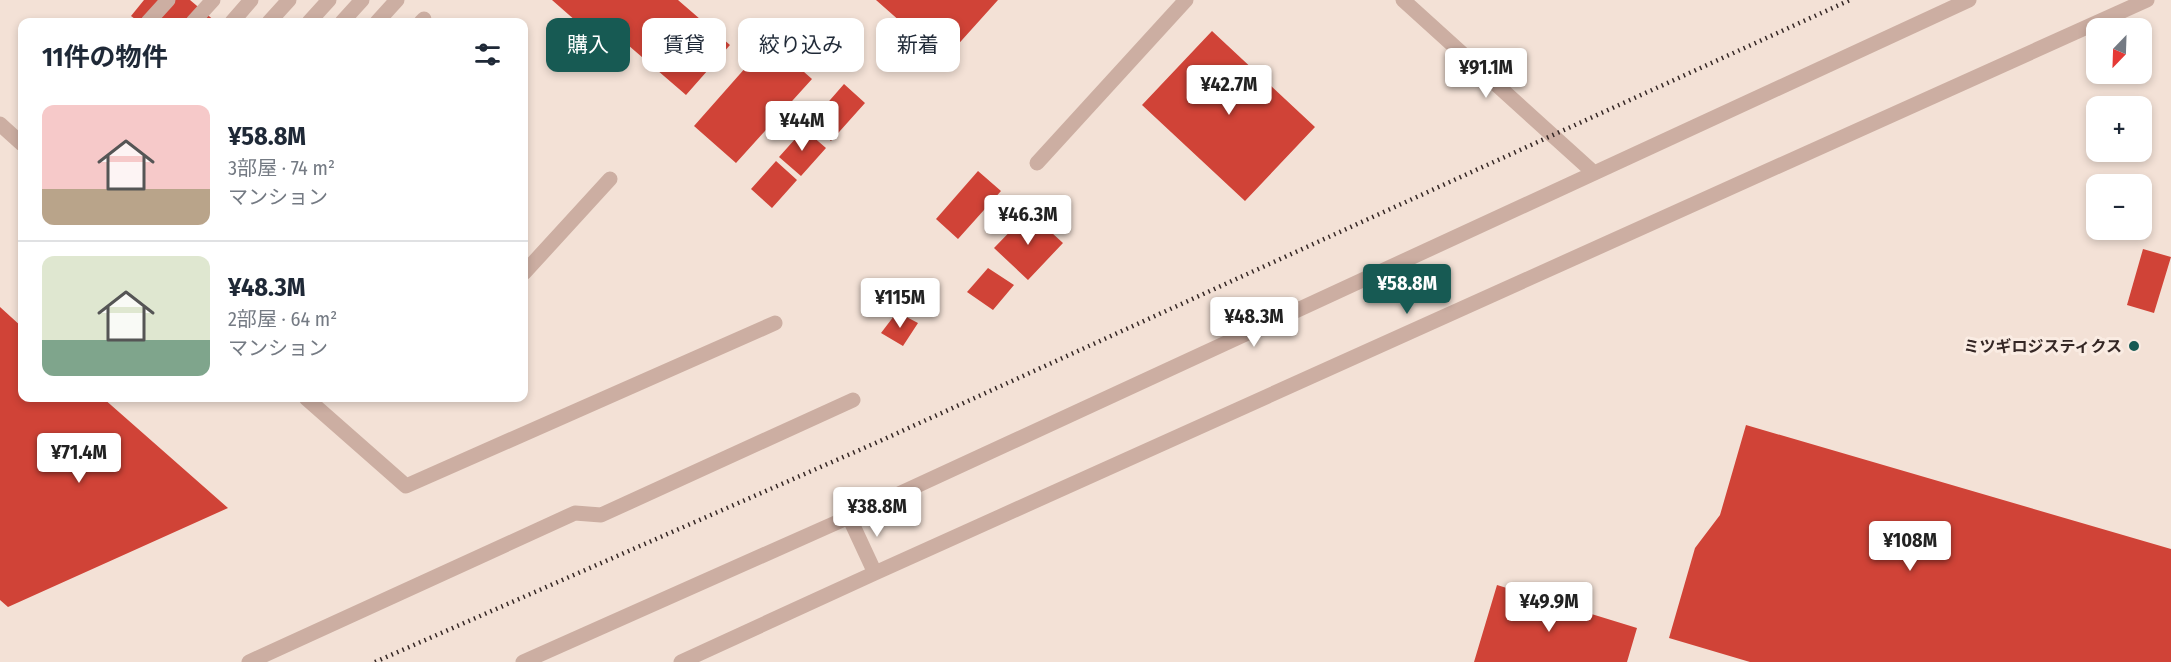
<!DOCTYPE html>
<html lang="ja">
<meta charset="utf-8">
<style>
body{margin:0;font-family:"Fira Sans Condensed","Noto Sans JP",sans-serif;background:#f2f2f3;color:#1f2937;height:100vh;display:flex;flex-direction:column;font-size:22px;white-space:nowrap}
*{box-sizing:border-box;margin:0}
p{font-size:20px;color:#747a83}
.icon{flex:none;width:33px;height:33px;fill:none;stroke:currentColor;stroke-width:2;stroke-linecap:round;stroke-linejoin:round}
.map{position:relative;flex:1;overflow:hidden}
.details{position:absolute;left:18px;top:18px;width:510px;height:384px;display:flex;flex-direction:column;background:#fff;border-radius:12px;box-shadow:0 3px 9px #0003}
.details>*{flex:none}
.hud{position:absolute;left:546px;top:18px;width:570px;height:54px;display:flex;gap:12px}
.needle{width:39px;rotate:203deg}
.controls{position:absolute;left:2086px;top:18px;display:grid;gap:12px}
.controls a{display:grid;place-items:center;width:66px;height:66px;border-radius:12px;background:#fff;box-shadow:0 3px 9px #0003;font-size:30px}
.price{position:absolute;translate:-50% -51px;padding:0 14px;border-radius:6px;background:#fff;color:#222;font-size:20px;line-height:39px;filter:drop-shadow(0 2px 3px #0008)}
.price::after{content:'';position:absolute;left:50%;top:36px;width:18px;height:14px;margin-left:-9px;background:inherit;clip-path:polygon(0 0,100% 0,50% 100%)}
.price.current{background:#175a53;color:#fff}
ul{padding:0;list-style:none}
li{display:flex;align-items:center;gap:18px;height:150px;padding:0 24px}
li+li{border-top:2px solid #e0e1e3}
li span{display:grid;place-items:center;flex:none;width:168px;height:120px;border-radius:12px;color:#555}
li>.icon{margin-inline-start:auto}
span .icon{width:72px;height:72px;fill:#fffc;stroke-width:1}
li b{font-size:26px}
h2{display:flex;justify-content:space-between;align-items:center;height:72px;padding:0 24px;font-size:26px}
.chip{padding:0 21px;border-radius:12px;background:#fff;box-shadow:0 3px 9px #0003;font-size:21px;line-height:54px}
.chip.current{background:#175a53;color:#fff}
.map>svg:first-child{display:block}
.building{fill:#d04337}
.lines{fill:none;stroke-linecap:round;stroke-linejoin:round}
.minor{stroke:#ccaea2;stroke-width:15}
.rail{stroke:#352725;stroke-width:4.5;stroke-dasharray:1.5 4.5;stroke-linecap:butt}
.poi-dot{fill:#175a53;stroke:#faece3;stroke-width:2}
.labels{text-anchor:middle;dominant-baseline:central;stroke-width:6;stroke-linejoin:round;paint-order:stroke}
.poi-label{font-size:16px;font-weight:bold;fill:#352725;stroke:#faece3;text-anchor:end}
</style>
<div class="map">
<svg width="2171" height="662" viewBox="0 0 2171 662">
<rect width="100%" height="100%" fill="#f3e1d6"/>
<path class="building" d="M144,0H190L216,22H139L131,16Z
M552,0H678L730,45L686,95L628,45L617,57Z
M876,0H998L944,60Z
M1212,31L1315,127L1245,201L1142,105Z
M769,41L812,79L736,163L694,126Z
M844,84L865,103L831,141L810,123Z
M804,129L826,148L801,176L779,157Z
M776,161L797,180L772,208L751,189Z
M978,171L1001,191L958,239L936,219Z
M1029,212L1063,243L1028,280L994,248Z
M2143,249L2171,257L2154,313L2127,305Z
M988,268L1014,285L993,310L967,292Z
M0,307L22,327V398H103L228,508L8,607L0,600Z
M897,312L918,323L903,346L881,333Z
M1746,425L2171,549V662H1750L1669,638L1695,548L1720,515Z
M1497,585L1637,628L1627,662H1474Z"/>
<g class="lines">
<path class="minor" d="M1403,0L1593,172
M148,22L168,0
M193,22L213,0
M232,22L251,0
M269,22L289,0
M309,22L329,0
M342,22L362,0
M377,22L397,0
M421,22L424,19
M0,124L22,144
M1037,163L1186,0
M524,273L610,179
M306,398L406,486L775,323
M849,517L875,573
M249,662L575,513L601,515L853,400
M523,662L849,517L1969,0
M681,662L875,573L2147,0"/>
<path class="rail" d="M375,662L880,441L1850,0"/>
</g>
<circle class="poi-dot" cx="2134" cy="346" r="6"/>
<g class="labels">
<g class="poi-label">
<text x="2122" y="346">ミツギロジスティクス</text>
</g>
</g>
</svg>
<div class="controls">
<a><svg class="needle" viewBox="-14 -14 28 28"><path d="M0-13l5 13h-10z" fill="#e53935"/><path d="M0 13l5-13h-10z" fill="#747a83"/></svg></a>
<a>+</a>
<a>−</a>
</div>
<b class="price" style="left:1486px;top:99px">¥91.1M</b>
<b class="price" style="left:1229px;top:116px">¥42.7M</b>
<b class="price" style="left:802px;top:152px">¥44M</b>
<b class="price" style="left:1028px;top:246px">¥46.3M</b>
<b class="price current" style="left:1407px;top:315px">¥58.8M</b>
<b class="price" style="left:900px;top:329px">¥115M</b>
<b class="price" style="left:1254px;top:348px">¥48.3M</b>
<b class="price" style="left:79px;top:484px">¥71.4M</b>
<b class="price" style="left:877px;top:538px">¥38.8M</b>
<b class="price" style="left:1910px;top:572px">¥108M</b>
<b class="price" style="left:1549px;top:633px">¥49.9M</b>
<div class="hud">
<a class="chip current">購入</a>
<a class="chip">賃貸</a>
<a class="chip">絞り込み</a>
<a class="chip">新着</a>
</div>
<section class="details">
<h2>11件の物件<svg class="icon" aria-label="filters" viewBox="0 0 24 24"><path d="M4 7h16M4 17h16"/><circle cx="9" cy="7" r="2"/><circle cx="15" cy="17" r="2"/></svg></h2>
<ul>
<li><span style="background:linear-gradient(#f6c9c9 70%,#b9a48a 0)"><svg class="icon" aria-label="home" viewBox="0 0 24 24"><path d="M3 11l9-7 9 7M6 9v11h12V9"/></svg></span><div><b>¥58.8M</b><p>3部屋 · 74 m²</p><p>マンション</p></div></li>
<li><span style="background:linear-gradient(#dfe7d0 70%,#7fa58c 0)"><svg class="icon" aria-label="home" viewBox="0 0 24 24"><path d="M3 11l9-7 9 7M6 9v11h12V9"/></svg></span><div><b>¥48.3M</b><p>2部屋 · 64 m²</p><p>マンション</p></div></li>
</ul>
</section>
</div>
